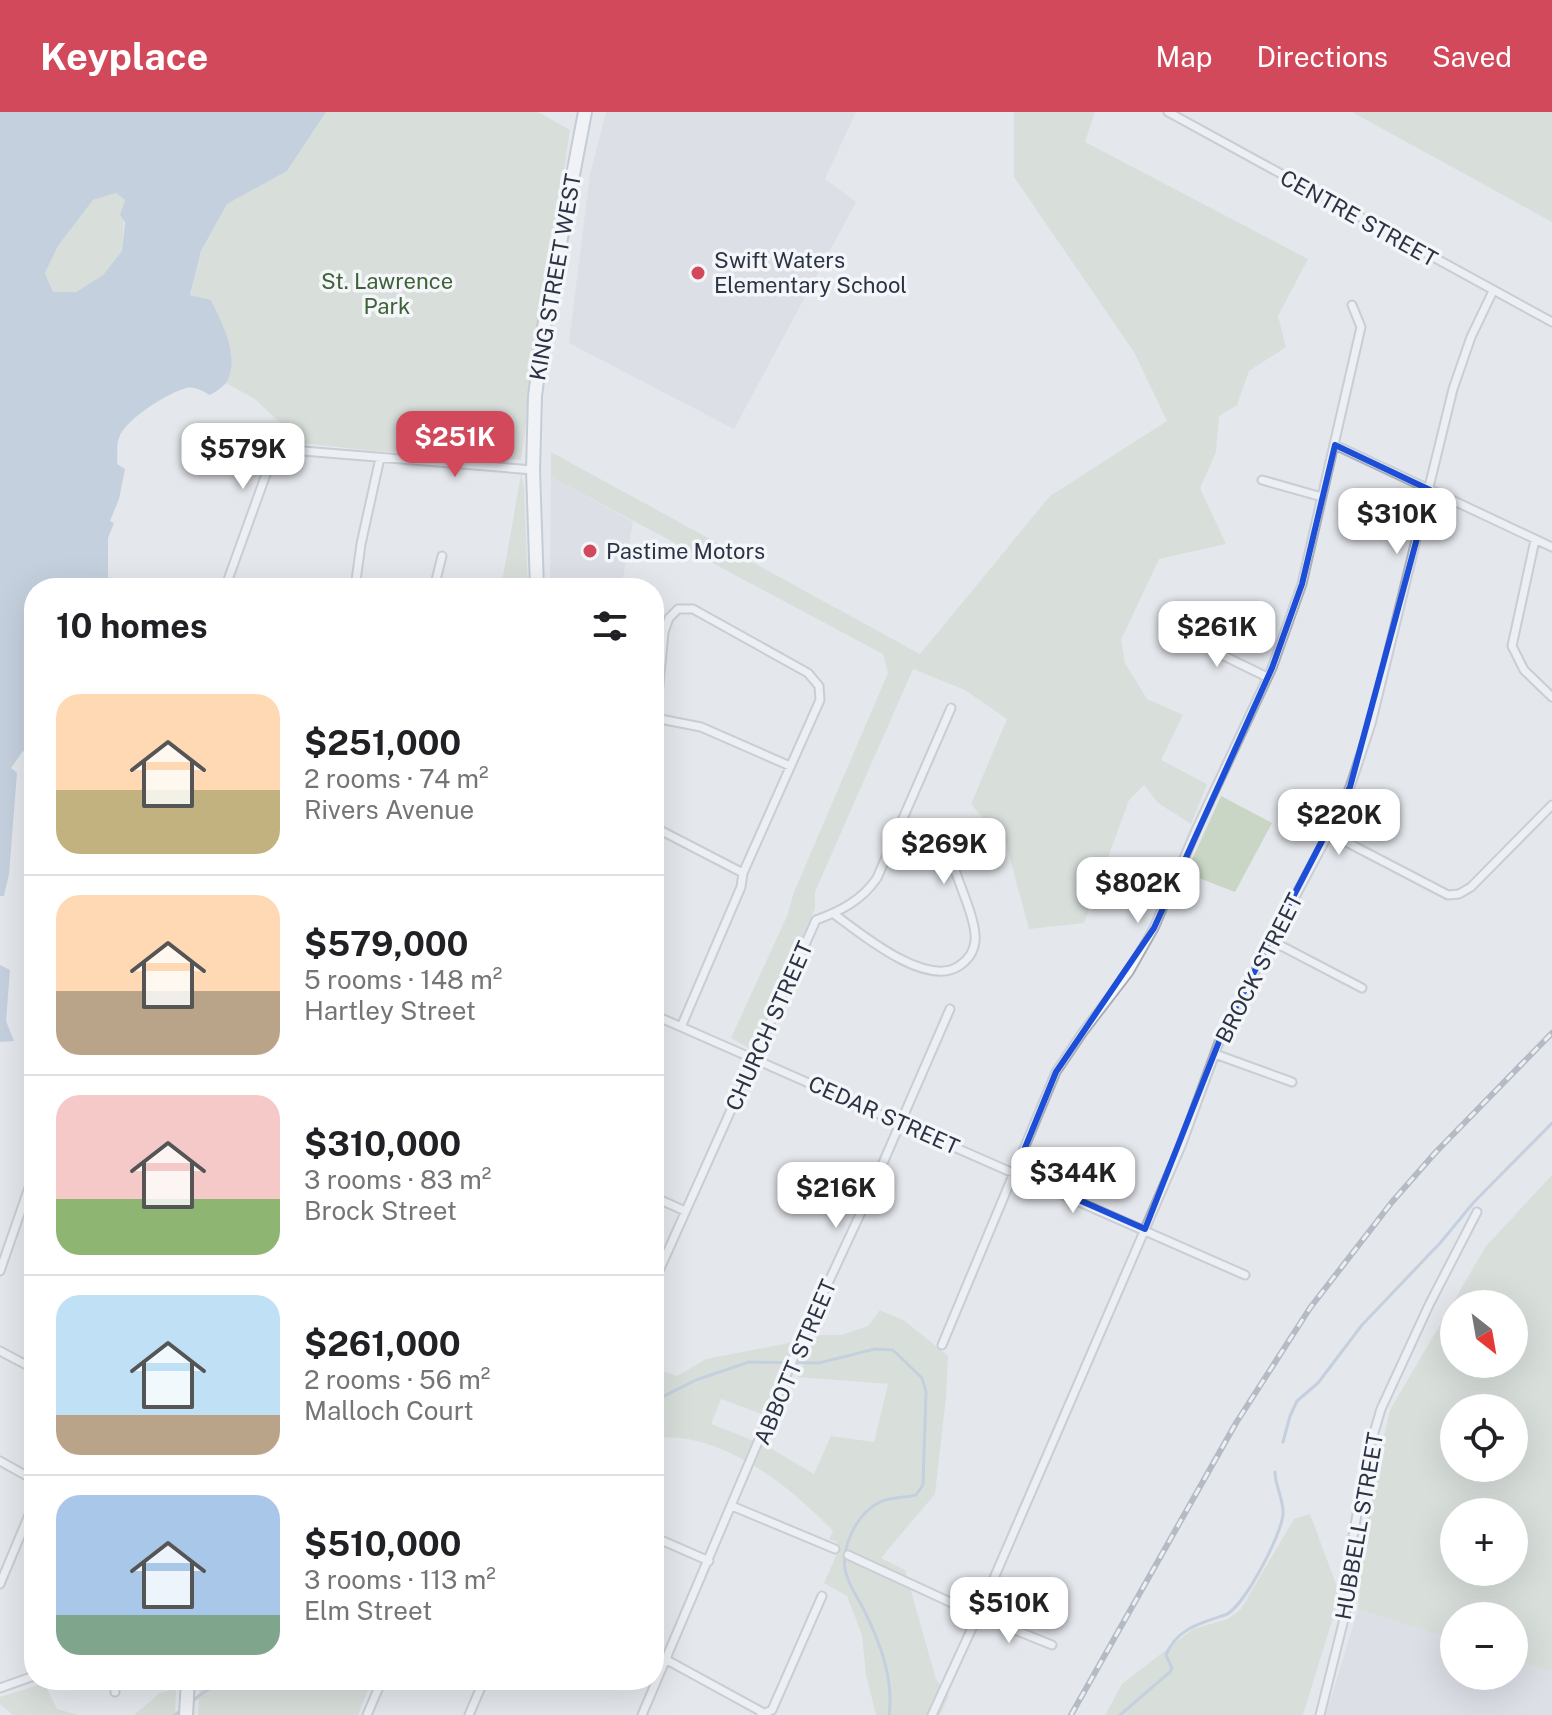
<!DOCTYPE html>
<meta charset="utf-8">
<style>
body{margin:0;font-family:"Public Sans",sans-serif;background:#f6f6f6;color:#202124;height:100vh;display:flex;flex-direction:column;font-size:30px;white-space:nowrap}
*{box-sizing:border-box;margin:0}
p{font-size:26px;color:#757577}
.icon{flex:none;width:44px;height:44px;fill:none;stroke:currentColor;stroke-width:2;stroke-linecap:round;stroke-linejoin:round}
.map{position:relative;flex:1;overflow:hidden}
.panel{position:absolute;left:24px;top:466px;width:640px;height:1112px;display:flex;flex-direction:column;background:#fff;border-radius:32px;box-shadow:0 8px 32px #0002}
.panel>*{flex:none}
.needle{width:52px;rotate:149deg}
.buttons{position:absolute;left:1440px;top:1178px;display:grid;gap:16px}
.buttons a{display:grid;place-items:center;width:88px;height:88px;border-radius:50%;background:#fff;box-shadow:0 8px 32px #0002;font-size:40px}
.price{position:absolute;translate:-50% -68px;padding:0 18px;border-radius:16px;background:#fff;color:#222;font-size:26px;line-height:52px;filter:drop-shadow(0 2px 4px #0008)}
.price::after{content:'';position:absolute;left:50%;top:48px;width:24px;height:18px;margin-left:-12px;background:inherit;clip-path:polygon(0 0,100% 0,50% 100%)}
.price.on{background:#d1495b;color:#fff}
ul{padding:0;list-style:none}
li{display:flex;align-items:center;gap:24px;height:200px;padding:0 32px}
li+li{border-top:2px solid #e0e0e0}
li span{display:grid;place-items:center;flex:none;width:224px;height:160px;border-radius:24px;color:#555}
li>.icon{margin-inline-start:auto}
span .icon{width:96px;height:96px;fill:#fffc;stroke-width:1}
li b{font-size:34px}
h2{display:flex;justify-content:space-between;align-items:center;height:96px;padding:0 32px;font-size:34px}
header{display:flex;align-items:center;gap:48px;box-sizing:border-box;height:112px;padding:0 40px;background:#d1495b;color:#fff}
header strong{font-size:38px}
nav{display:flex;gap:44px;margin-inline-start:auto;font-size:28px}
.map>svg:first-child{display:block}
.built{fill:#d2d6de}
.green{fill:#c9d6c5;fill-rule:evenodd}
.water{fill:#9fb4cc;fill-rule:evenodd}
.lines{fill:none;stroke-linecap:round;stroke-linejoin:round}
.stream{stroke:#9fb4cc;stroke-width:3}
.street-casing{stroke:#a9aeb7;stroke-width:11}
.primary-casing{stroke:#a3abb8;stroke-width:16}
.street{stroke:#f7f8fa;stroke-width:7}
.primary{stroke:#fff;stroke-width:12}
.rail-casing{stroke:#7d8696;stroke-width:6}
.rail{stroke:#f4f6f9;stroke-width:3;stroke-dasharray:9;stroke-linecap:butt}
.marked{fill:none;stroke:#1d4ed8;stroke-width:6;stroke-linejoin:round}
.poi-dot{fill:#d1495b;stroke:#f4f6f9;stroke-width:3}
.labels{text-anchor:middle;dominant-baseline:central;stroke-width:7;stroke-linejoin:round;paint-order:stroke}
.street-label{font-size:22px;fill:#2b3445;stroke:#f4f6f9}
.poi-label{font-size:22px;fill:#2b3445;stroke:#f4f6f9;text-anchor:start}
.park-label{font-size:22px;fill:#3f6138;stroke:#f4f6f9}
</style>
<header>
<strong>Keyplace</strong>
<nav><a>Map</a><a>Directions</a><a>Saved</a></nav>
</header>
<div class="map">
<svg width="1552" height="1603" viewBox="0 0 1552 1603">
<rect width="100%" height="100%" fill="#e4e7ec"/>
<path class="built" d="M606,0H856L825,67L856,90L734,317L569,231L590,63Z
M551,365L633,410L621,476H550Z
M1358,1497L1454,1528V1564H1514V1548L1552,1560V1603H1326Z"/>
<path class="green" d="M326,0H538L570,18L521,348L374,339L301,331L255,287L226,271C236,238 226,219 211,188L190,184L201,139L227,92L287,59Z
M1014,0H1095L1085,30L1308,147L1278,204L1286,235L1249,259L1237,293L1219,304L1216,340L1200,376L1226,432L1159,447L1121,528L1125,551L1147,587L1183,603L1161,648L1207,672L1191,712L1158,691L1144,673L1129,688L1084,811L1029,817L1006,732L971,692L1007,607L965,578L913,557L815,780V797L753,938L731,926L787,804L794,780L888,561L883,542L551,365V340L920,542L1050,384L1167,309L1134,240L1014,65Z
M1352,0H1552V110Z
M116,81L125,88L122,139L103,163L76,180H53L45,161L58,134L93,88Z
M521,362L524,375L528,476H501Z
M1221,684L1272,711L1235,780L1186,761Z
M1552,1063V1560L1514,1548V1504H1454V1528L1358,1497L1367,1396L1390,1298L1486,1134ZM1454,1192H1514V1252H1454ZM1454,1296H1514V1356H1454ZM1454,1400H1514V1460H1454Z
M880,1198L905,1209L948,1244L946,1285L935,1382L881,1446L905,1458L936,1567L949,1584L940,1603H876L866,1563L862,1523L847,1484L824,1471L836,1444L837,1430L829,1427L833,1419C795,1380 747,1340 692,1328C680,1325 666,1326 654,1325V1256L677,1264L706,1247L794,1230L762,1302L721,1287L711,1312L767,1334L814,1362L831,1324L874,1330L888,1272L798,1265L816,1223H841L868,1214Z
M1310,1402L1340,1483L1303,1603H1105L1122,1572L1193,1517L1228,1507L1241,1497L1294,1407Z
M200,1568H372L358,1603H198Z
M44,1571L57,1597L78,1603H13L0,1592V1585Z
M176,1576L175,1603H134L160,1581Z"/>
<path class="water" d="M0,0H326L287,59L227,92L201,139L190,183L211,188C222,210 241,247 226,271C223,275 215,280 210,283C202,279 195,274 186,276C168,281 125,307 119,326C116,333 118,344 117,352L125,357L119,387L110,409L114,411L108,426V476H34V646L23,639L11,656L17,661L9,762L4,784H0ZM116,81L125,88L120,103L125,110L122,139L103,163L76,180H53L45,161L58,134L93,88Z
M0,853L10,858L6,909L14,929L0,930Z"/>
<g class="lines">
<path class="stream" d="M654,1289L696,1268L749,1250L819,1251L875,1237L893,1238L922,1266L926,1280L923,1373L916,1383C905,1386 890,1385 880,1390C857,1401 842,1433 845,1457C847,1470 857,1485 863,1496C880,1530 894,1566 889,1603
M1283,1330L1290,1304L1297,1289L1318,1271L1362,1213L1441,1130L1474,1090L1552,1011
M191,1590L207,1578L233,1568
M175,1603L182,1597
M1120,1603L1170,1560L1172,1556L1166,1543C1177,1516 1201,1511 1225,1503C1243,1497 1282,1422 1283,1402C1284,1388 1275,1374 1275,1360"/>
<g class="street-casing">
<path id="street" d="M1168,0L1552,210
M1335,333L1552,435
M1262,368L1322,385
M1535,428L1512,534L1524,558L1552,585
M225,476L269,354L278,342L291,338L533,358
M355,476L361,432L380,346
M434,476L442,444
M1192,516L1218,541L1267,565
M655,606L701,615L790,654
M654,626L664,520L669,506L678,497H693L808,561L819,574L820,588L743,761L741,775L681,915
M654,715L743,761
M1329,721L1448,783L1459,782L1471,775L1552,693
M834,802C861,822 926,876 959,854C968,848 974,840 975,829C977,811 961,777 955,758L902,734L894,726
M1270,828L1362,876
M654,903L1245,1163
M1215,942L1292,970
M654,1085L685,1099
M0,1159L34,1061
M654,1170L816,808C841,799 862,788 877,766L951,596
M942,1233L1056,960L1083,920L1129,860L1154,816L1197,716L1272,556L1302,472L1361,215L1352,193
M0,1239L34,1257
M0,1349L34,1368
M732,1394L835,1437
M654,1425L709,1449
M848,1443L978,1503L1052,1533
M0,1472L34,1391
M654,1541L762,1600
M115,1568V1580
M0,1576L34,1564
M367,1603L382,1568
M469,1603L484,1568
M642,1603L797,1238L869,1083L950,897
M761,1603L772,1598L822,1484
M932,1603L978,1503L1181,1034L1222,922L1329,721L1350,675L1371,612L1453,277L1471,225L1493,179
M1320,1603L1352,1475V1430L1368,1341L1381,1297L1429,1193L1477,1100"/>
</g>
<g class="primary-casing">
<path id="primary" d="M537,476L533,358L535,284L544,215L585,0
M186,1603L188,1568"/>
</g>
<use href="#street" class="street"/>
<use href="#primary" class="primary"/>
<g class="rail-casing">
<path id="rail" d="M1071,1603L1236,1311L1310,1196L1392,1090L1435,1041L1552,921"/>
</g>
<use href="#rail" class="rail"/>
</g>
<path d="M0 0H1552V1603H0ZM1335,333L1430,378L1350,675L1222,922L1145,1117L1015,1060L1056,960L1154,816L1272,556L1302,472Z" fill="#e4e7ec" fill-opacity=".55" fill-rule="evenodd"/>
<path class="marked" d="M1335,333L1430,378L1350,675L1222,922L1145,1117L1015,1060L1056,960L1154,816L1272,556L1302,472Z"/>
<g class="poi-dot">
<circle cx="698" cy="161" r="8"/>
<circle cx="590" cy="439" r="8"/>
</g>
<g class="labels">
<g class="street-label">
<text transform="translate(1359 106) rotate(29)">CENTRE STREET</text>
<text transform="translate(555 165) rotate(-80)">KING STREET WEST</text>
<text transform="translate(1259 856) rotate(-63)">BROCK STREET</text>
<text transform="translate(769 914) rotate(-66)">CHURCH STREET</text>
<text transform="translate(884 1003) rotate(24)">CEDAR STREET</text>
<text transform="translate(795 1250) rotate(-67)">ABBOTT STREET</text>
<text transform="translate(1359 1414) rotate(-80)">HUBBELL STREET</text>
</g>
<g class="poi-label">
<text x="714" y="148">Swift Waters<tspan x="714" dy="25">Elementary School</tspan></text>
<text x="606" y="439">Pastime Motors</text>
</g>
<g class="park-label">
<text x="387" y="169">St. Lawrence<tspan x="387" dy="25">Park</tspan></text>
</g>
</g>
</svg>
<div class="buttons">
<a><svg class="needle" viewBox="-14 -14 28 28"><path d="M0-13l5 13h-10z" fill="#e53935"/><path d="M0 13l5-13h-10z" fill="#757577"/></svg></a>
<a><svg class="icon" aria-label="locate" viewBox="0 0 24 24"><circle cx="12" cy="12" r="6"/><path d="M12 2v4M12 18v4M2 12h4M18 12h4"/></svg></a>
<a>+</a>
<a>−</a>
</div>
<b class="price on" style="left:455px;top:367px">$251K</b>
<b class="price" style="left:243px;top:379px">$579K</b>
<b class="price" style="left:1397px;top:444px">$310K</b>
<b class="price" style="left:1217px;top:557px">$261K</b>
<b class="price" style="left:1339px;top:745px">$220K</b>
<b class="price" style="left:944px;top:774px">$269K</b>
<b class="price" style="left:1138px;top:813px">$802K</b>
<b class="price" style="left:1073px;top:1103px">$344K</b>
<b class="price" style="left:836px;top:1118px">$216K</b>
<b class="price" style="left:1009px;top:1533px">$510K</b>
<section class="panel">
<h2>10 homes<svg class="icon" aria-label="filters" viewBox="0 0 24 24"><path d="M4 7h16M4 17h16"/><circle cx="9" cy="7" r="2"/><circle cx="15" cy="17" r="2"/></svg></h2>
<ul>
<li><span style="background:linear-gradient(#ffd9b3 60%,#c2b280 0)"><svg class="icon" aria-label="home" viewBox="0 0 24 24"><path d="M3 11l9-7 9 7M6 9v11h12V9"/></svg></span><div><b>$251,000</b><p>2 rooms · 74 m²</p><p>Rivers Avenue</p></div></li>
<li><span style="background:linear-gradient(#ffd9b3 60%,#b9a48a 0)"><svg class="icon" aria-label="home" viewBox="0 0 24 24"><path d="M3 11l9-7 9 7M6 9v11h12V9"/></svg></span><div><b>$579,000</b><p>5 rooms · 148 m²</p><p>Hartley Street</p></div></li>
<li><span style="background:linear-gradient(#f6c9c9 65%,#8fb573 0)"><svg class="icon" aria-label="home" viewBox="0 0 24 24"><path d="M3 11l9-7 9 7M6 9v11h12V9"/></svg></span><div><b>$310,000</b><p>3 rooms · 83 m²</p><p>Brock Street</p></div></li>
<li><span style="background:linear-gradient(#bfe0f5 75%,#b9a48a 0)"><svg class="icon" aria-label="home" viewBox="0 0 24 24"><path d="M3 11l9-7 9 7M6 9v11h12V9"/></svg></span><div><b>$261,000</b><p>2 rooms · 56 m²</p><p>Malloch Court</p></div></li>
<li><span style="background:linear-gradient(#a9c7e8 75%,#7fa58c 0)"><svg class="icon" aria-label="home" viewBox="0 0 24 24"><path d="M3 11l9-7 9 7M6 9v11h12V9"/></svg></span><div><b>$510,000</b><p>3 rooms · 113 m²</p><p>Elm Street</p></div></li>
</ul>
</section>
</div>
